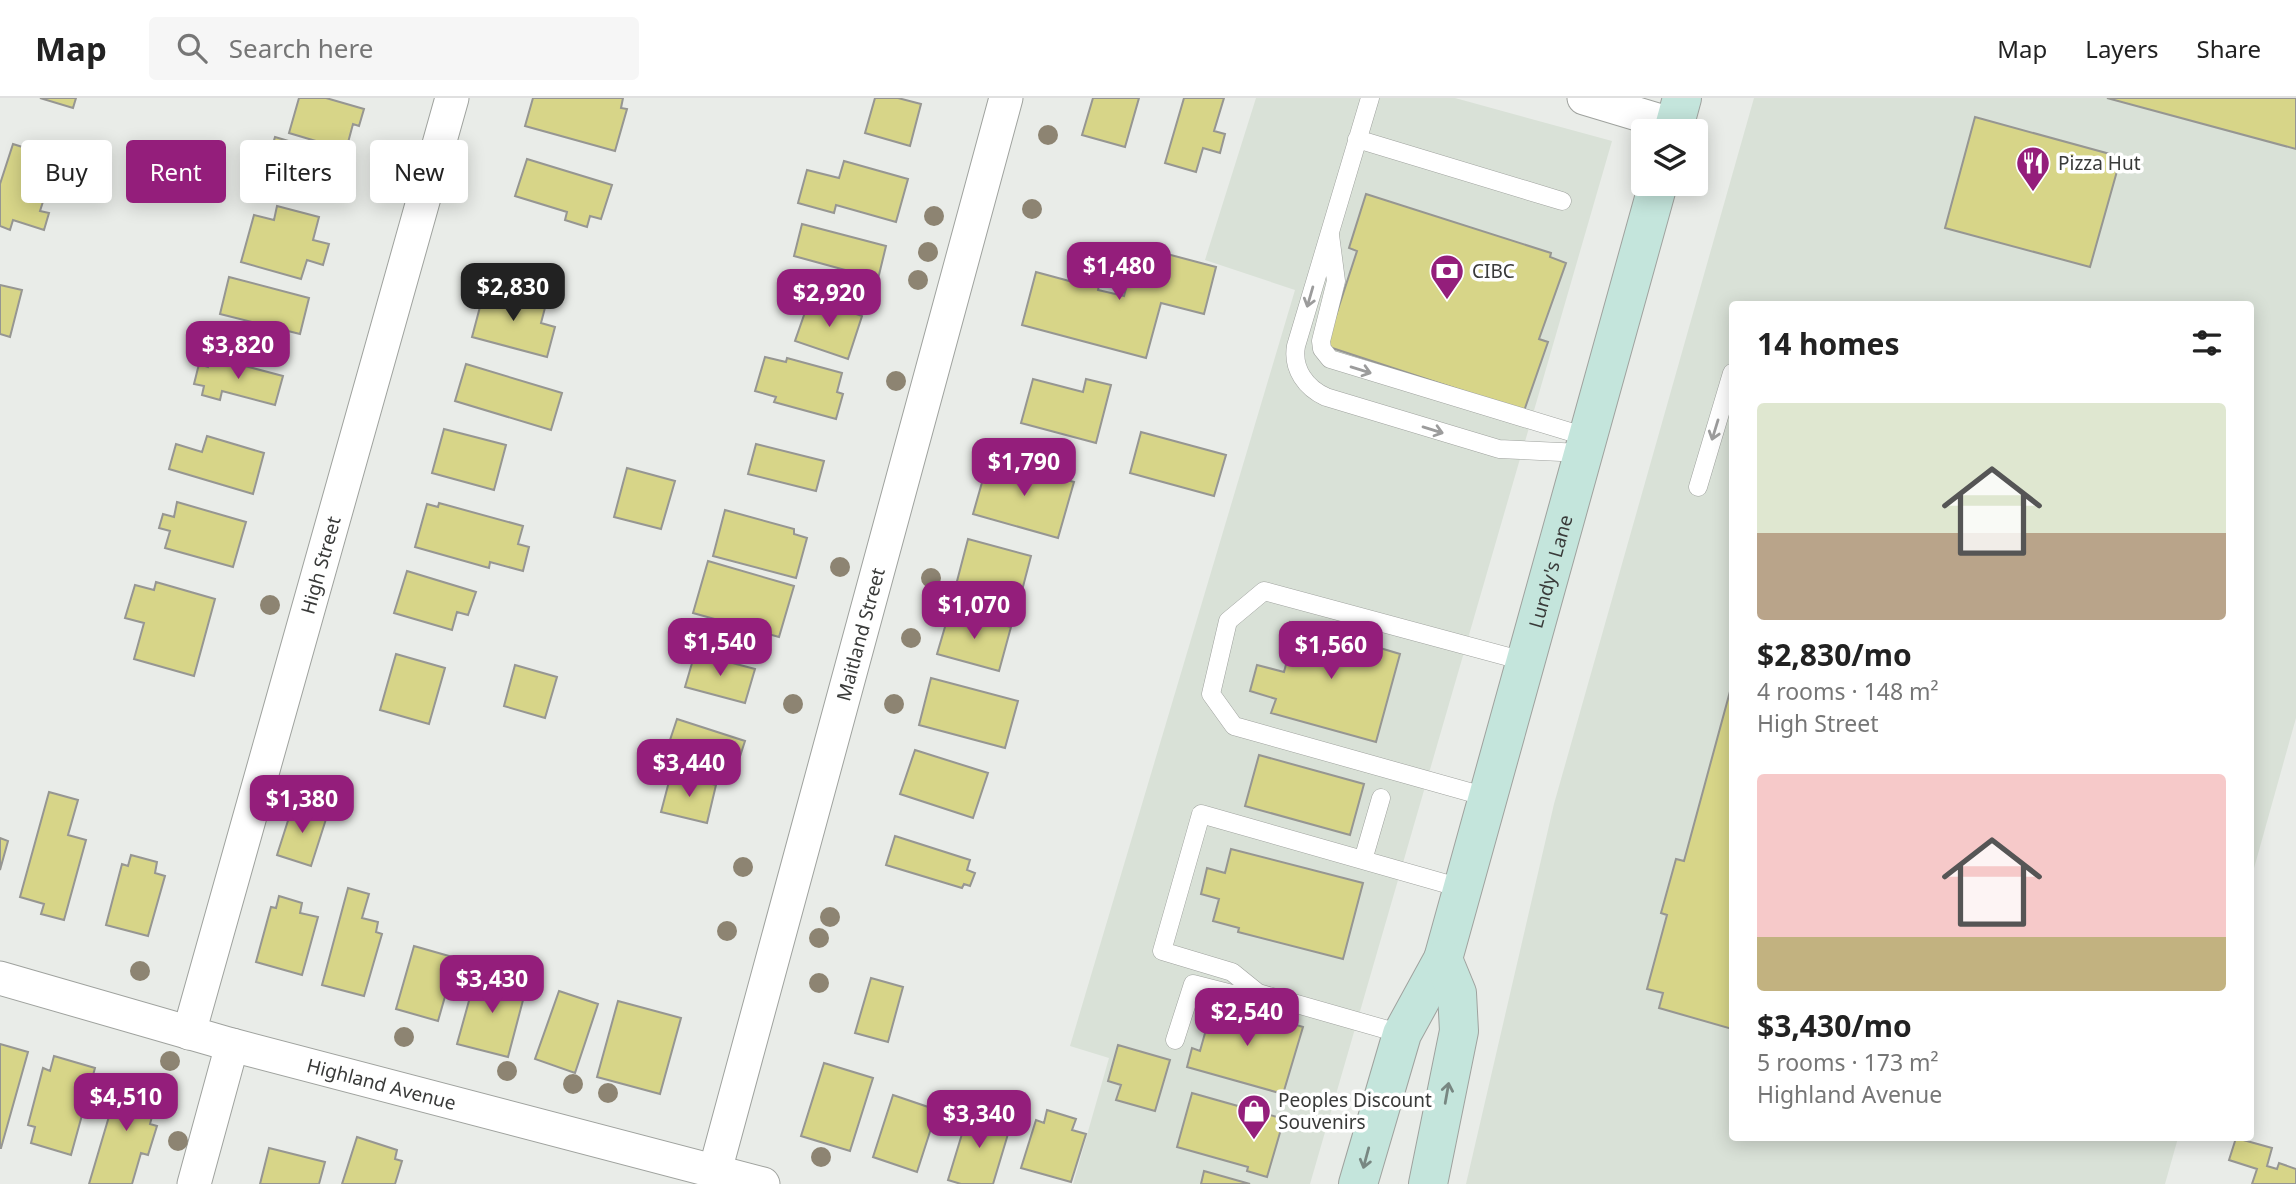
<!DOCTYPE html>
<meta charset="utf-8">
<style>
body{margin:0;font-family:"Noto Sans",sans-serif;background:#f6f6f6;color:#222;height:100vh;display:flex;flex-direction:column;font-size:26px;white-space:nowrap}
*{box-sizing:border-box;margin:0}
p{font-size:23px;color:#767676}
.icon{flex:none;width:38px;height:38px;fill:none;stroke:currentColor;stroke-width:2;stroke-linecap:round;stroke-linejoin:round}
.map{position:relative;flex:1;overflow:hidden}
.drawer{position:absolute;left:1729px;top:203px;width:525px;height:840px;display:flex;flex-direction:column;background:#fff;border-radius:7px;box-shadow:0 4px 18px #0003}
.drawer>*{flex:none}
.top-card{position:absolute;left:21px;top:42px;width:665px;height:63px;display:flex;gap:14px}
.controls{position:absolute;left:1631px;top:21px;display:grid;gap:14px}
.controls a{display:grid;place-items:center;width:77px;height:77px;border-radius:7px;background:#fff;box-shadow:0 4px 18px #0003;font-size:35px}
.price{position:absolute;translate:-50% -60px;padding:0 16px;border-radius:14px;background:#941e7b;color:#fff;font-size:23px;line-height:46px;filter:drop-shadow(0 2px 4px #0008)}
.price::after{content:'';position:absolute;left:50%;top:42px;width:21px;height:16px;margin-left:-10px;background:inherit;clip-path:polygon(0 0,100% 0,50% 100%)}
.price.on{background:#222;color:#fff}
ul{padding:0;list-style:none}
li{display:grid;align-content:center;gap:14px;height:371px;padding:0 28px}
li span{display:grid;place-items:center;height:217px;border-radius:7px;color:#555}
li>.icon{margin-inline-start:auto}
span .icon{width:126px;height:126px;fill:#fffc;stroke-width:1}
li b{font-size:30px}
h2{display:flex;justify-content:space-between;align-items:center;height:84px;padding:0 28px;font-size:30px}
.chip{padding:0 24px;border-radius:7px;background:#fff;box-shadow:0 4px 18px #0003;font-size:24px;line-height:63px}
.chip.on{background:#941e7b;color:#fff}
header{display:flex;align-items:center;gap:42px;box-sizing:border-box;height:98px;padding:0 35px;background:#fff;border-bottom:2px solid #e0e0e0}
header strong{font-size:33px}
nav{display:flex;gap:38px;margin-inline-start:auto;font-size:24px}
.search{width:490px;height:63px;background:#f6f6f6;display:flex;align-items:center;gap:18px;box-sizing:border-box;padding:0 24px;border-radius:7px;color:#767676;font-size:26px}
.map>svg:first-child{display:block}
.built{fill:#d9e1d7}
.building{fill:#d7d588;stroke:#969692;stroke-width:2}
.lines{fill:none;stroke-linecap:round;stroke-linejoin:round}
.service-casing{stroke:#9fa29e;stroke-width:19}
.minor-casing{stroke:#9fa29e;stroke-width:35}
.secondary-casing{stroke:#9fa29e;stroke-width:40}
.service{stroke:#fff;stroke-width:18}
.minor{stroke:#fff;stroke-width:33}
.secondary{stroke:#c4e5dc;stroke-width:38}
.tree{fill:#8d8472}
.oneway{stroke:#9c9c9c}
.oneway2{stroke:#788782}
.labels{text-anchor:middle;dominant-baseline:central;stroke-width:7;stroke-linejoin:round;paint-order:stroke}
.poi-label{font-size:19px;fill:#393a39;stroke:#fff;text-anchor:start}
.street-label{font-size:19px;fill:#393a39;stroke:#fff}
</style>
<header>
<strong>Map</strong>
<div class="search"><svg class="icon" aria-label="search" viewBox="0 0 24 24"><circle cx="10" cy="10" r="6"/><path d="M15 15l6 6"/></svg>Search here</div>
<nav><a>Map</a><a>Layers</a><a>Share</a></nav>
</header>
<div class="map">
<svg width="2296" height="1086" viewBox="0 0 2296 1086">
<rect width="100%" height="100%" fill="#e9ece8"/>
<path class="built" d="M1256,0H1455L1612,43L1310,1086H1073L1109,960L1070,948L1295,192L1205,162Z
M1754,0H2296V620L2251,781L2250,206H1732V1040H2178L2165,1086H1466L1554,706Z"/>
<path class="building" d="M40,0H76L73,10Z
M299,0H326L364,11L359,28L353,26L346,52L289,35Z
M533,0H623L621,10L627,11L615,53L525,28Z
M875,0H898L921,6L910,48L865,35Z
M1093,0H1139L1125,49L1082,37Z
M1184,0H1224L1214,33L1225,36L1220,55L1203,50L1196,74L1165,65Z
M2107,0H2296V51Z
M1975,19L2121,59L2090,169L1945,130Z
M275,39L349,61L337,101L263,79Z
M13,46L57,60L40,113L49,115L44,132L13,122L10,132L0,128V86Z
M527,61L612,87L601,121L590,118L587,129L565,122L567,114L515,98Z
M844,63L908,81L896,124L836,107L834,115L798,105L807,72L839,80Z
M1366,96L1551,155L1550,159L1566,165L1539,241L1548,244L1524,313L1326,248L1357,153L1349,150Z
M277,108L319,119L313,142L329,146L323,167L307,162L301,181L241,164L254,117L274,122Z
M802,126L886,148L878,181L794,158Z
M1137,148L1216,169L1204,216L1161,205L1146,260L1022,227L1036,174L1073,184L1076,176L1100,183L1098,192L1124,198Z
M229,179L309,200L300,236L220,216Z
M0,187L22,192L10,239L0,236Z
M485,190L546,206L541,225L555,229L547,259L472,239Z
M810,200L862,218L848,261L795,243Z
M211,259L283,278L275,307L222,293L220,302L202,297L204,288L194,286L199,266L208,269Z
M765,259L786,264L787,260L842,275L837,294L843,296L836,321L774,304L776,299L755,293Z
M466,266L562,295L551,332L455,303Z
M1033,281L1083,294L1086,281L1111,287L1096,345L1021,325Z
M444,331L506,347L494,392L432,375Z
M1141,334L1226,357L1214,398L1130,375Z
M207,338L264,355L253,396L169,371L176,346L202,354Z
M756,346L824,363L816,393L748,376Z
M989,360L1074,384L1058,440L973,416Z
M627,370L675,383L661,431L614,419Z
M177,404L246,424L233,469L165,450L170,433L159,430L163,416L174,419Z
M439,405L523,428L518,446L529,449L523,473L490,464L489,470L415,449L427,406L438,409Z
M725,412L794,431V436L807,440L796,480L713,458Z
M968,441L1031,458L1019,504L956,487Z
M708,463L794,488L779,539L693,515Z
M407,473L476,494L468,517L457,514L452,532L394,515Z
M156,484L215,501L194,578L134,561L144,525L125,520L135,487L154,492Z
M950,512L1011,529L999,573L937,556Z
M1290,524L1337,537L1340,529L1373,538L1370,547L1400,556L1376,644L1271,615L1276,601L1250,593L1257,567L1284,574L1288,559L1281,557Z
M695,555L755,571L745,605L685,589Z
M396,556L445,570L429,626L380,612Z
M515,567L557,579L545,620L504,608Z
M931,580L1018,603L1005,650L919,627Z
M1732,586V931L1659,910L1663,895L1647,891L1667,817L1661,815L1676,761L1684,763Z
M677,621L745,643L734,677L666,654Z
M915,652L988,675L973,720L900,696Z
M1259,657L1364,686L1350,737L1245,708Z
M671,676L716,687L707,725L661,714Z
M49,694L78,702L68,737L86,742L64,822L41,816L44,806L20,799Z
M293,707L327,718L311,768L277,757Z
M895,738L970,762L967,772L975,775L970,788L964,786L962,790L886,767Z
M0,740L8,743L0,772Z
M1231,751L1363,785L1343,861L1238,834L1239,830L1213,823L1219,801L1201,796L1207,770L1225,775Z
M131,757L157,764L155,775L165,778L148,838L106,827L122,766L128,768Z
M348,790L369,796L362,820L378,824L376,834L382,836L364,898L322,887Z
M279,798L302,805L300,815L318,819L302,877L256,864L271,809L276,810Z
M414,848L456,860L438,923L396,911Z
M477,874L527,887L508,959L457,946Z
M871,880L903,889L888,944L855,935Z
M559,893L598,906L575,975L535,961Z
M618,903L681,920L660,996L597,979Z
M1214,903L1303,929L1283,996L1187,969L1192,950L1200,953Z
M0,946L28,954L1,1050H0Z
M1118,947L1170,962L1155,1013L1116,1002L1121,987L1108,983Z
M54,958L95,970L71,1057L31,1045L35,1029L28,1027L43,970L50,973Z
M824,965L873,980L850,1053L801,1038Z
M121,978L160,988L150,1026L157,1028L148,1057L141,1055L132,1086H89Z
M1192,995L1284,1021L1267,1079L1247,1073L1248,1069L1177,1049Z
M893,997L937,1012L917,1074L873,1059Z
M1047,1012L1076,1021L1072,1032L1086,1036L1071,1084L1021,1070L1036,1022L1044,1025Z
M969,1013L1011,1026L993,1086H961L948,1082Z
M357,1039L397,1052L395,1061L402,1063L395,1086H342Z
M2236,1040L2272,1050L2267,1068L2277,1071L2279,1065L2296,1071V1086H2252L2257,1071L2229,1062Z
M269,1050L325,1064L319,1086H260Z
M1204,1073L1250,1086H1201Z"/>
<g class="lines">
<g class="service-casing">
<path id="service" d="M1370,0L1296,248C1292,271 1306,290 1326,299L1499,351L1582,355
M1357,41L1562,103
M1330,137L1336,183L1321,243L1322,251L1330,261L1587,339
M1698,389L1732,275
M1487,699L1234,628L1211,596L1228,523L1264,493L1524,563
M1363,762L1381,700
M1402,936L1258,895L1232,874L1162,853L1201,716L1461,790
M1175,942L1193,886L1244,899L1258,895"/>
</g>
<g class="minor-casing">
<g id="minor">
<path d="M1584,0L1674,27"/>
<path id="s1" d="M0,880L232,947L763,1086"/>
<path id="s2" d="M189,935L452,0"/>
<path id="s3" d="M715,1073L1006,0"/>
<path d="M194,1086L232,947"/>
</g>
</g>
<g class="secondary-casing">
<g id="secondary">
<path d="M1673,33L1682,0"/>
<path id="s4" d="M1358,1086L1402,936L1443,861L1658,86"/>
<path d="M1428,1086L1459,933L1457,895L1443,861"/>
</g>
</g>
<use href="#service" class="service"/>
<use href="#minor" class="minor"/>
<use href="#secondary" class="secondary"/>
</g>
<g class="tree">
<circle cx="1048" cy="37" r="10"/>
<circle cx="1032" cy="111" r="10"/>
<circle cx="934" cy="118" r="10"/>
<circle cx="928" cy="154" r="10"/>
<circle cx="918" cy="182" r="10"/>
<circle cx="896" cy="283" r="10"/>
<circle cx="840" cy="469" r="10"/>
<circle cx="931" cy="480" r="10"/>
<circle cx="270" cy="507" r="10"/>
<circle cx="911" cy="540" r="10"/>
<circle cx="793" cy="606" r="10"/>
<circle cx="894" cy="606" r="10"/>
<circle cx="743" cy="769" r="10"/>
<circle cx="830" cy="819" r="10"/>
<circle cx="727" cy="833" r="10"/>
<circle cx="819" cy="840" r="10"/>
<circle cx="140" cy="873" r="10"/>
<circle cx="819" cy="885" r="10"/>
<circle cx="404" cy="939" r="10"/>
<circle cx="170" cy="963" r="10"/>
<circle cx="507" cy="973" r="10"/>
<circle cx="573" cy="986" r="10"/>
<circle cx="608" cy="995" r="10"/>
<circle cx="178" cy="1043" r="10"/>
<circle cx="821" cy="1059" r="10"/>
</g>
<defs><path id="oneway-shaft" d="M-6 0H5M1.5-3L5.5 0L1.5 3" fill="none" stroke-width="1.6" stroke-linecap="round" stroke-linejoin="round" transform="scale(1.75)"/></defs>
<g class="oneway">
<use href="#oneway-shaft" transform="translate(1310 199) rotate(106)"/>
<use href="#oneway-shaft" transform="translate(1361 272) rotate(17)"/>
<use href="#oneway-shaft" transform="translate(1433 332) rotate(17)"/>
<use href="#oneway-shaft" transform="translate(1715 332) rotate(107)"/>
</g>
<g class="oneway2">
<use href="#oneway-shaft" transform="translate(1447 995) rotate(-80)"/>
<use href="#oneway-shaft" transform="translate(1366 1060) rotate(105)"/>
</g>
<defs>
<g id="restaurant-pin" transform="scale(1.75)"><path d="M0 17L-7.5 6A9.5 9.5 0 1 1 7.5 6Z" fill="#941e7b" stroke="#fff"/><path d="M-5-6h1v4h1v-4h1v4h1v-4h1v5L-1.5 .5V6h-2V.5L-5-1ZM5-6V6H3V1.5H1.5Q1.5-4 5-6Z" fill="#fff"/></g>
<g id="bank-pin" transform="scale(1.75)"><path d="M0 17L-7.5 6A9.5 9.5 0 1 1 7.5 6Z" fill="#941e7b" stroke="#fff"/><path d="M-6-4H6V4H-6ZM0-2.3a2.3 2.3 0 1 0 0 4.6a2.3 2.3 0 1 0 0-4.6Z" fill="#fff"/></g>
<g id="shop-pin" transform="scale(1.75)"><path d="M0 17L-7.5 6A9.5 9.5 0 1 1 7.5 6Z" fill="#941e7b" stroke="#fff"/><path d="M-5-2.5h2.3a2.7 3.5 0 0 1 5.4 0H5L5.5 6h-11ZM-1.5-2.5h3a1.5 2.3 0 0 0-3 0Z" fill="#fff"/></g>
</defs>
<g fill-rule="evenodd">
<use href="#restaurant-pin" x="2033" y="65"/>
<use href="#bank-pin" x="1447" y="173"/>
<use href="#shop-pin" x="1254" y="1013"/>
</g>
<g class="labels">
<g class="poi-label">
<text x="2058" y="65">Pizza Hut</text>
<text x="1472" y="173">CIBC</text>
<text x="1278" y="1002">Peoples Discount<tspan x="1278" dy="22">Souvenirs</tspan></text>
</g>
<g class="street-label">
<text stroke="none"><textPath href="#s2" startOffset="486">High Street</textPath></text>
<text stroke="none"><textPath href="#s4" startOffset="644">Lundy's Lane</textPath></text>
<text stroke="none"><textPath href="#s3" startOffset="556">Maitland Street</textPath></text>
<text stroke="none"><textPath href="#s1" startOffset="396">Highland Avenue</textPath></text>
</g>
</g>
</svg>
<div class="controls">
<a><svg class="icon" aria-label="layers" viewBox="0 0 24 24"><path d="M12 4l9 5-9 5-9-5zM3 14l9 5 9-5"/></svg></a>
</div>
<b class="price" style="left:1119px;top:204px">$1,480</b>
<b class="price on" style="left:513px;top:225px">$2,830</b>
<b class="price" style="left:829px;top:231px">$2,920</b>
<b class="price" style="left:238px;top:283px">$3,820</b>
<b class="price" style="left:1024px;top:400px">$1,790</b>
<b class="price" style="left:974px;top:543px">$1,070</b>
<b class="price" style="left:720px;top:580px">$1,540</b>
<b class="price" style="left:1331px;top:583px">$1,560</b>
<b class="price" style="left:689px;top:701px">$3,440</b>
<b class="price" style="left:302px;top:737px">$1,380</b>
<b class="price" style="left:492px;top:917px">$3,430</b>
<b class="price" style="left:1247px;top:950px">$2,540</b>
<b class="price" style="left:126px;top:1035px">$4,510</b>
<b class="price" style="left:979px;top:1052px">$3,340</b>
<div class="top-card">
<a class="chip">Buy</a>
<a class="chip on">Rent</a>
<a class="chip">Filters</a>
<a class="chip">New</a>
</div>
<section class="drawer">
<h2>14 homes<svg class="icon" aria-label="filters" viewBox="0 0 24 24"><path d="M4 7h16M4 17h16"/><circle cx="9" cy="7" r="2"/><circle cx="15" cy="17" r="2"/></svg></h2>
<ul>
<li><span style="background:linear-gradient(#dfe7d0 60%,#b9a48a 0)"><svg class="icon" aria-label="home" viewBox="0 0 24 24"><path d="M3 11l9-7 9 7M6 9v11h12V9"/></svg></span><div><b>$2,830/mo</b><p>4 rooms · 148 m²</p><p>High Street</p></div></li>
<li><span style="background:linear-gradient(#f6c9c9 75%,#c2b280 0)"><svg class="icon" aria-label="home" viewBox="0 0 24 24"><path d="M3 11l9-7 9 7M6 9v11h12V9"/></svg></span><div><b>$3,430/mo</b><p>5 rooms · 173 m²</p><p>Highland Avenue</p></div></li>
</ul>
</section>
</div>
